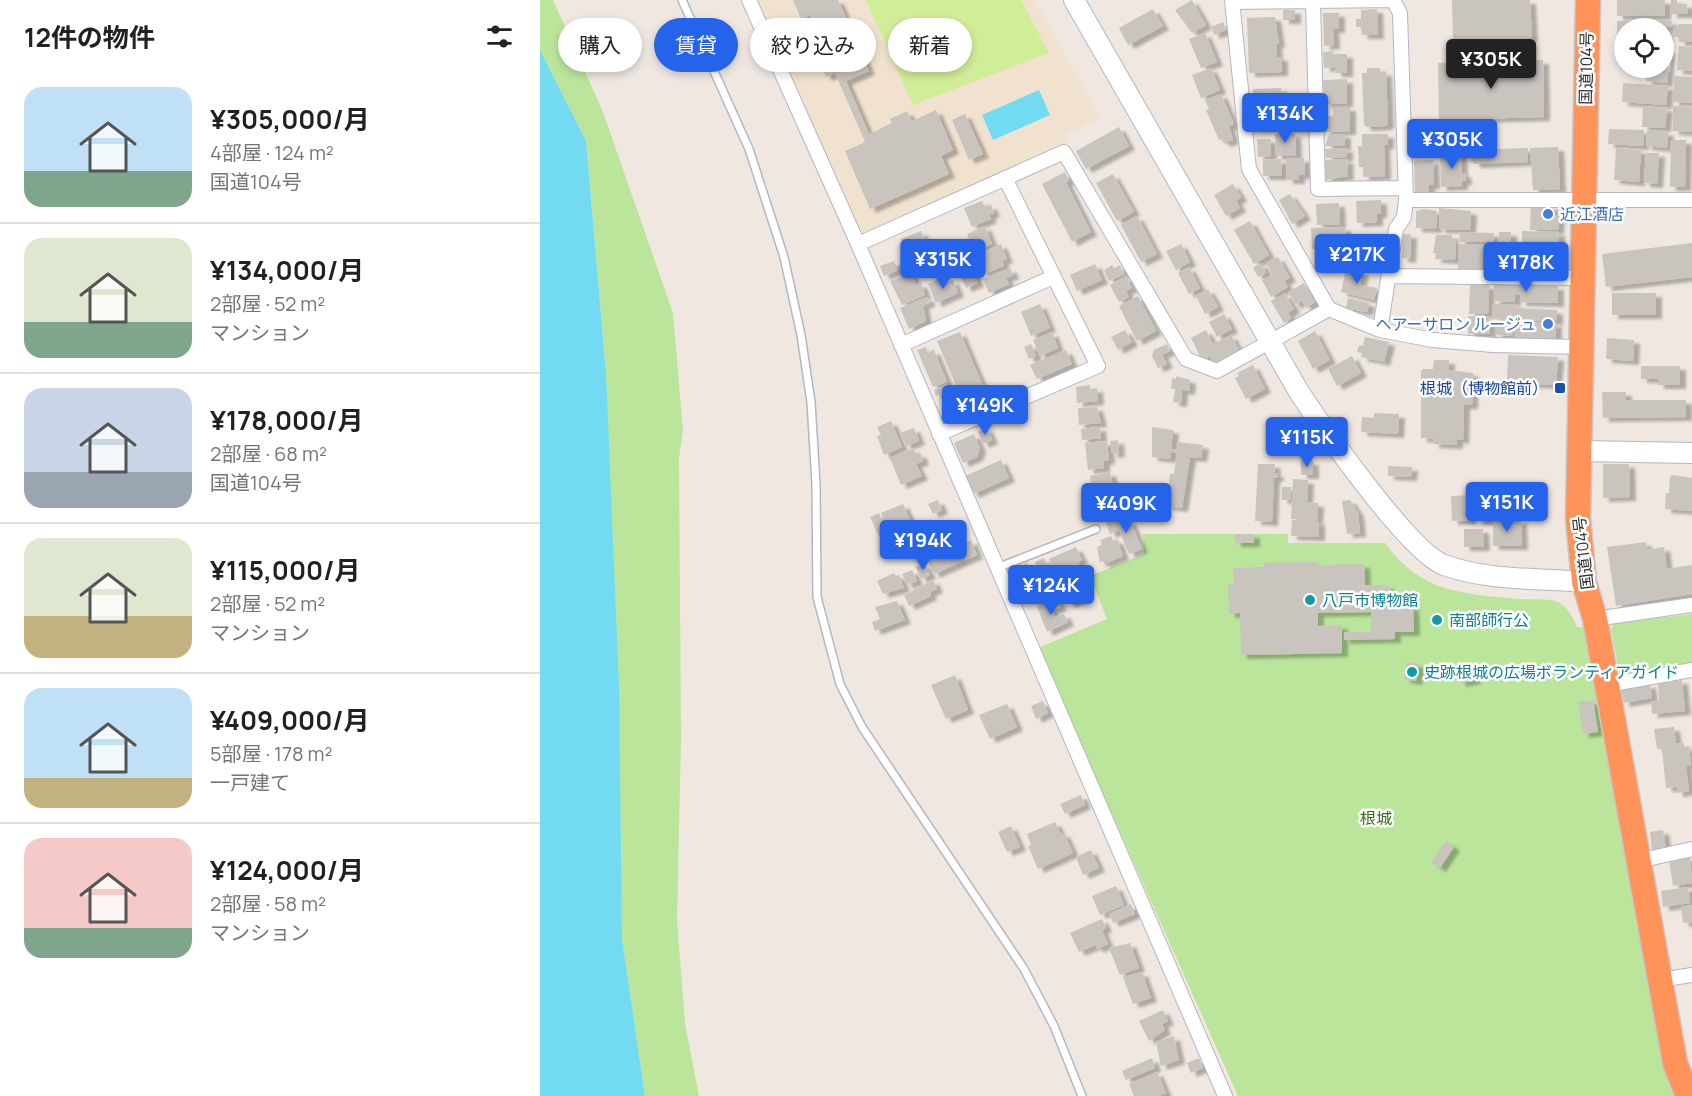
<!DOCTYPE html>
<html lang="ja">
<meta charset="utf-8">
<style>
body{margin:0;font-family:Manrope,"Noto Sans JP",sans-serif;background:#f2f2f2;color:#202124;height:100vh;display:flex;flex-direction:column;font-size:22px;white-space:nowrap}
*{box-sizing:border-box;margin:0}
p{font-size:20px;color:#757577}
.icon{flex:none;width:33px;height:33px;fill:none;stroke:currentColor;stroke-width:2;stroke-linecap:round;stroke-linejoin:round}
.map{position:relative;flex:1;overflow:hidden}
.details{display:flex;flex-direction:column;background:#fff;width:540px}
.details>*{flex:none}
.guide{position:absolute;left:18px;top:18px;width:570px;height:54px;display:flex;gap:12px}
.fabs{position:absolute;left:1074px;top:18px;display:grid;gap:12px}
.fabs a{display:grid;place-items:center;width:60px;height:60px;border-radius:50%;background:#fff;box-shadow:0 3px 9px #0003;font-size:30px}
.price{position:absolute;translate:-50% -51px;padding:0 14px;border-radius:6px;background:#2563eb;color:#fff;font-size:20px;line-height:39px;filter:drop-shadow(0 2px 3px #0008)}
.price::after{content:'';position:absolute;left:50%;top:36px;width:18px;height:14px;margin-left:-9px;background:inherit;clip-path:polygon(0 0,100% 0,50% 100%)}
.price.current{background:#222;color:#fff}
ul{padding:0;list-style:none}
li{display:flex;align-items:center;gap:18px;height:150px;padding:0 24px}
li+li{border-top:2px solid #e0e0e0}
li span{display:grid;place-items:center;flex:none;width:168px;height:120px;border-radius:18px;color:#555}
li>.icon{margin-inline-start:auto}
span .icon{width:72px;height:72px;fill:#fffc;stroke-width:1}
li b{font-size:26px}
h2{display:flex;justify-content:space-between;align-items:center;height:72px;padding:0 24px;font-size:26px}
.chip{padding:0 21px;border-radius:27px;background:#fff;box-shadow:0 3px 9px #0003;font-size:21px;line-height:54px}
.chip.current{background:#2563eb;color:#fff}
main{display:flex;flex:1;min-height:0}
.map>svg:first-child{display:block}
.education{fill:#f0e2cf}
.green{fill:#bce59c}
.pitch{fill:#d0ed98}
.water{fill:#72dbf1}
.building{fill:#cac4bf;filter:url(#shadow)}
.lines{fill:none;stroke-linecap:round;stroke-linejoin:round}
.lane-casing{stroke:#b3b7c1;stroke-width:10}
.street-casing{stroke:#b3b7c1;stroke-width:16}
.secondary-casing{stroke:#b3b7c1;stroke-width:22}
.highway-casing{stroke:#c8c8c8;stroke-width:27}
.lane{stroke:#fff;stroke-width:7}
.street{stroke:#fff;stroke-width:14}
.secondary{stroke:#fff;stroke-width:20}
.highway{stroke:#ff935a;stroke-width:24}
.shop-dot{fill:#3f7fe0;stroke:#fff;stroke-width:2}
.transit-dot{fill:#1a4fb4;stroke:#fff;stroke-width:2}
.culture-dot{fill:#0f9aa8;stroke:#fff;stroke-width:2}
.labels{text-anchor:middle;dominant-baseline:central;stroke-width:5;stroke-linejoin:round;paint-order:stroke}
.street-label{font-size:16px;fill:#2d2d2d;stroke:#fff}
.shop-label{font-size:16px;fill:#366cbe;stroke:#fff;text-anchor:start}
.transit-label{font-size:16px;fill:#164399;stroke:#fff;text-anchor:end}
.culture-label{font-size:16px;fill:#0d838f;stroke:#fff;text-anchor:start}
.park-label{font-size:16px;fill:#336d1a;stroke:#fff}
</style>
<main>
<section class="details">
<h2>12件の物件<svg class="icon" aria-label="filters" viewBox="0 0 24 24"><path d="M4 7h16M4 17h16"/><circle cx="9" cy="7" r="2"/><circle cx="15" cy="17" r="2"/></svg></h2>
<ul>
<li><span style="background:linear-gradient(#bfe0f5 70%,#7fa58c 0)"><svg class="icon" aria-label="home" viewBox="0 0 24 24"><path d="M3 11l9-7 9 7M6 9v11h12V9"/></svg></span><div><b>¥305,000/月</b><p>4部屋 · 124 m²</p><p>国道104号</p></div></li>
<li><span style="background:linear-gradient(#dfe7d0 70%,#7fa58c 0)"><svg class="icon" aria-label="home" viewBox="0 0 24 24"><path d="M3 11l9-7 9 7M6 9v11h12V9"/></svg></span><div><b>¥134,000/月</b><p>2部屋 · 52 m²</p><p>マンション</p></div></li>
<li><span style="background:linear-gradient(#c9d6e8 70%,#9aa5b1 0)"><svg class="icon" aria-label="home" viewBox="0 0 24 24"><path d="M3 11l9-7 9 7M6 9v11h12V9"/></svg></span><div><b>¥178,000/月</b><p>2部屋 · 68 m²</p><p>国道104号</p></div></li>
<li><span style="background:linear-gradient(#dfe7d0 65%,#c2b280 0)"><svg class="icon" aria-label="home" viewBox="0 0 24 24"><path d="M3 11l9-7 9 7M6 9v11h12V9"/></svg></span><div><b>¥115,000/月</b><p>2部屋 · 52 m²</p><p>マンション</p></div></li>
<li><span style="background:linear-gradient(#bfe0f5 75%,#c2b280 0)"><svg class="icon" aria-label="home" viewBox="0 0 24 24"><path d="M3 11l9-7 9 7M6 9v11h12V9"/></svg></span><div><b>¥409,000/月</b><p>5部屋 · 178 m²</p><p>一戸建て</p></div></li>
<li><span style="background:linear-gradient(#f6c9c9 75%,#7fa58c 0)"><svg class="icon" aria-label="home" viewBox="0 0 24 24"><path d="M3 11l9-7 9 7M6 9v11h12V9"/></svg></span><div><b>¥124,000/月</b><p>2部屋 · 58 m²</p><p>マンション</p></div></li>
</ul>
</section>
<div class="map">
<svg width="1152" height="1096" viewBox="0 0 1152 1096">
<defs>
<filter id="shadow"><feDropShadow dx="6" dy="4" stdDeviation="1.5" flood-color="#0004"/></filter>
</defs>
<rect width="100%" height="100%" fill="#efe7e0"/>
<path class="education" d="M217,0H494L560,117L525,135L529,142L329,231L318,230Z"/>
<path class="green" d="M0,0H13L63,112L133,313L143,431L139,458L141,740L137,920L145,1024L159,1096H105L82,939L66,373L46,141L0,50Z
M603,534H748V543H845C881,593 924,594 980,599C991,600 1008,598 1018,602C1028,607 1033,618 1037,627H1045L1121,1052L1135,1096H698L498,648L567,619L550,576L604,554Z
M1152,614V664L1080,677L1071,629L1074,623Z"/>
<path class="pitch" d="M326,0H481L509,53L373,105Z"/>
<path class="water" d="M0,50L46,141L66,373L79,687L82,939L105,1096H0Z
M499,90L510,115L453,140L442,115Z"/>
<path class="building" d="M253,0H298L329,71L306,81L329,134L352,123L350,119L367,111L372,121L396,110L413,150L401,156L409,174L330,209L305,151L325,142L295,73L286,77L272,46L281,42L270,15L261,19Z
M652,0L666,25L652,33L635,10Z
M912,0H990L992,38L913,40Z
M1077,0H1125V16H1077Z
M1131,0H1137V4H1147L1148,14H1131Z
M613,9L623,26L588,45L579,28Z
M837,9L838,35H822L821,27H816V19H821V10Z
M743,10H755V20H743Z
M783,13H799V29H793L794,45L784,46Z
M735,17L739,44H736L737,57H742V72L709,73L707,18Z
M1077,21H1108V28H1084V42L1077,43Z
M1112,21H1132V27H1127V40H1124V28H1112Z
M683,22L686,30L674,35L671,27Z
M1139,24H1152V42H1139V37H1134L1133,27H1139Z
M259,27L270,52L252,60L241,35Z
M665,33L677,62L661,68L649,39Z
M1139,46L1152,47V71L1137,70Z
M1124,48L1129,49L1127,83L1106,81L1107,68H1124Z
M793,51V54H807V73H796L795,67L784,68L783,52Z
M1003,60L1004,117L899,120L898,63Z
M671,68L680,90L661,98L652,75Z
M827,68H840V72H846L848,124L845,126L827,127L824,125L822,73H827Z
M1134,76L1152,77V103L1133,102Z
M807,79V103L785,104L783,80Z
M1083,83L1128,86L1126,105L1082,102Z
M736,88H741V98H737L739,111H737L738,127L715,128L713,89Z
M681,94L694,124L689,126L693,140L684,143L682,139L679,140L666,110L669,109L665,100Z
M1103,106L1127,108L1125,128L1102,127Z
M1133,106L1152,107V132L1133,131Z
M793,107H810V131L785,132L784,117L793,116Z
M425,114L443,154L429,160L412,120Z
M579,127L589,146L546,169L536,151Z
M1069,129L1104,130L1103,146L1068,144Z
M1107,130L1128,132L1127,148L1106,146Z
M755,133L756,155L736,156L735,134Z
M789,134H805V146H785Z
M822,134H848V145H844L845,176L823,177V167H819L818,146H822Z
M717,139H731V156L718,157Z
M1131,140H1146L1145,187H1130Z
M1018,147L1020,189L993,190L990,148Z
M807,148V157L786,158L785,149Z
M988,148V162L934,164V158H926L925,150Z
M1076,148L1101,150L1099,182L1074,180Z
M921,152L922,174L925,173L926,181H922V186L901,187L900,153Z
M1106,153H1119L1117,184L1104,183Z
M764,158L765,175H759V180H747L746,159Z
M741,159L742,176H723V160Z
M807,159L808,176L786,180L785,160Z
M893,160L894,185H889V192H875L874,161Z
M525,172L529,181L526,182L551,232L532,242L502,184Z
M573,174L594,212L577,221L556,183Z
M693,184L701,197L696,201L700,208L686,216L674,195Z
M750,194L765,216L752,224L739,200Z
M841,200V214H837V222L817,223L816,201Z
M442,201L445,207L451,205L454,213L449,215L451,219L432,227L424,208Z
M799,203L800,224L777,225L776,204Z
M991,205L1013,206V215H1019L1018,230H990Z
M899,208L931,211L930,230L899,229Z
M884,209L897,211L896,229L876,228V211Z
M597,216L617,254L601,262L581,225Z
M710,221L729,255L714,264L694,230Z
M445,226L452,244L434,252L427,234Z
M805,227L806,255H792V251H787V249H772L771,228Z
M381,231L387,245L367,254L361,239Z
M982,231L1019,232V250L982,249Z
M920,232L954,233L953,242H919Z
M959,232H971L970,271H958Z
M863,234H871L870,259L862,258Z
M896,235H912V240L916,241L915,260L895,259L896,253H893Z
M1152,243V277L1066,287L1062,254Z
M461,244L467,259L462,261L464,266L443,274L435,255Z
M641,244L650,262L636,270L626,251Z
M919,244H943L942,270L918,269Z
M980,252L1014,253V268H995V273L979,272Z
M430,257L433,264L418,271L415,264Z
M738,257L750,278L744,281L748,287L731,297L722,280L732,275L726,263Z
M354,261L358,270L344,276L340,266Z
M721,263L726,273L718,277L713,268Z
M555,264L562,280L537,291L530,275Z
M572,265L574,268L580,265L584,274L569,281L564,270Z
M431,267L438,283L426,288L419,273Z
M649,267L660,288L649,294L638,273Z
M470,268L473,275L466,278L469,284L449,293L443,279Z
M806,268L823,272L820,285L837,288L834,300L801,292Z
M371,272L376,285L381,283L385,295L362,305L350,281Z
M586,276L592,288L586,291L589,297L579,302L570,285Z
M400,279L402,285L413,280L418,293L396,303L388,284Z
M764,283L775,302L766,308L762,301L755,305L748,292Z
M930,284L949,285L948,314H929Z
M954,284L1018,286V303L980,302V295H975V302L954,301Z
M668,289L678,307L665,314L656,296Z
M745,293L754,309L748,313L751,318L744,323L731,301Z
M1072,293H1116V315H1072Z
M598,296L616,331L597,341L579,306Z
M387,297L390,302L383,305L386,321L369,329L360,308Z
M808,298L829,303L827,312L806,308Z
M500,304L510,328L491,336L481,312Z
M952,304H977V308L1017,310V321L952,319Z
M684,314L692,329L677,337L669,322Z
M928,316L950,317V334H928Z
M956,321L973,322L972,336L956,335Z
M974,322L1016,323V338L974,337Z
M585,330L592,342L578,350L571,337Z
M666,330L673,344L691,335L700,352L675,365L670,356L662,360L651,338Z
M775,331L790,360L773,369L758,341Z
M420,332L445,391L422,400L397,341Z
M512,332L518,348L500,356L493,340Z
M825,337L849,342L844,362L821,357L822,353L817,352L819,345L823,346Z
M1067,338L1094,340L1093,361L1066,359Z
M491,344L496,356L489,359L484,347Z
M627,344L630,351L622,354L627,364L618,368L612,356L614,350Z
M386,347L388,353L394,350L407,382L393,387L377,350Z
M526,350L532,364L497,379L490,365Z
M968,355L1018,357L1016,385L967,383Z
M812,356L821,373L797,386L788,369Z
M894,360H909V370L933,373L932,405H924L923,440L917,439V445L893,444L894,439L881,438V371L883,369H893Z
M713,365L725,389L706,399L695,378L699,376L697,373Z
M1101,366H1140V385H1118V379H1101Z
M636,376L650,380L649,391L642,390L641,403L633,402L635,389H631L632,378L636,379Z
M407,384L409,391L396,396L394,390Z
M550,385V389L557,388L558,401L537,403L536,387Z
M1062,392H1086V400H1146V417L1063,418Z
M414,403L420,416L412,419L405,418L401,409Z
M557,407L561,423L539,425L538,408Z
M834,413L859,414L858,434L821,432L822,417L834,418Z
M351,421L362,447L344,455L337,436L341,435L337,427Z
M560,427L561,438L542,440L541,429Z
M612,427L633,430L631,449H637L638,442L663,445L661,458L650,457L642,508L626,506L630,474H634L637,453L631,452L630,459L612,457Z
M374,428L379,441L366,446L360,433Z
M447,428L452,440L443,444L438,432Z
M434,434L440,448L437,457L423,463L414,443Z
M578,440L579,453L572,454L570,441Z
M567,441L569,460L564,461V468L548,470L545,443Z
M373,448L376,455L380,453L383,461L376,464L382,476L361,485L350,458Z
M461,460L469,478L433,494L425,476Z
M761,461H773V475H761Z
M718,464H735L734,473H738L737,478H734L732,522L715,521Z
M1063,464H1089L1090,497L1063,498Z
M848,466L872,467L871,477L848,476Z
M570,472L574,490L553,494L550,476Z
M1132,475L1152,478V511L1125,509L1126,493H1129L1130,477Z
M753,479L768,480L767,502L778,503L777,520L751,519Z
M742,487H751V500H742Z
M975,494L976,511H948L949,521H937L936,499H946V495Z
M929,495L930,520L912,521L911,496Z
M398,500L402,510L393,514L388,504Z
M810,500L818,513L820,533L807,534L802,501Z
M582,502L586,514L572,518L568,506Z
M363,504L371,522L349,532L341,513Z
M339,513L347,533L339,537L330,517Z
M580,517L582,523L590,520L602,549L589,554L579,530L570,534L566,523Z
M752,520L779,521V537L751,536Z
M981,520L982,546H953V521Z
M924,529H943L944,547H924Z
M695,534H714V543H695Z
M571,536L573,541L577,539L583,556L564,564L563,561L560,563L557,547L562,545L560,540Z
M431,540L437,555L394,574L387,559Z
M1106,542L1107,550L1124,547L1127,569L1152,565V594L1076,606L1067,547Z
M536,547L542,560L538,562L542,570L531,574L536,584L523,590L509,559Z
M504,558L508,567L498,571L495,562Z
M777,562V565L824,564L825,585H849L850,606H873L874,632H855V639L804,640V632H831V612L778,613V626L802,625V653L701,655L700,613L689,614L688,585L694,584L693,568L724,567L723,563Z
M487,563L494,579L473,585L468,572Z
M385,564L390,575L381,579L376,567Z
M372,570L377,581L367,585L362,574Z
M354,573L356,576L359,575L364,588L343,594L337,581Z
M509,577L516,592L493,602L487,587Z
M393,580L397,589L390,592L391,596L369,606L364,595Z
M533,587L538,600L529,604L523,591Z
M517,599L521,607L512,611L515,617L524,614L528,622L507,632L497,607Z
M357,601L365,620L335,631L332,622L340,619L335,607Z
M867,662L879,664L876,681L864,679Z
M933,671L935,680L920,683L918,674Z
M415,675L428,710L406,719L391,685Z
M1142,680L1145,711L1112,714L1111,701H1119L1118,682Z
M1110,684L1112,698L1084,703L1081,689Z
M1053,700L1058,732L1043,734L1038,702Z
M503,701L508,713L496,719L491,706Z
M467,704L477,727L450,739L439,715Z
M1134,727L1136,744L1144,743V747H1149L1151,765L1146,766L1149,791L1137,793V787L1126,788L1122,749H1117L1114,729Z
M541,795L545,805L525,814L520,804Z
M515,822L521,834L524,833L533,853L498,869L488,846L491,845L487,834Z
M471,826L480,847L467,852L458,832Z
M1123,830L1126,849L1112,851L1110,832Z
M906,841L914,847L900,868L891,862Z
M551,850L559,868L543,875L536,857Z
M1150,856L1152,883L1133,886L1129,859Z
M576,886L584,905L560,915L552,896Z
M1148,887L1150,903L1123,907L1121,891Z
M591,904L595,914L573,923L569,914Z
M1152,905V922L1143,923L1141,907Z
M562,919L566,928L562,930L568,944L557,949L556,945L539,952L530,933Z
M590,943L599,968L580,975L569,948Z
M602,972L611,998L593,1004L583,977Z
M623,1010L628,1021L622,1024L625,1030L609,1041L599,1021Z
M634,1036L639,1060L621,1066L616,1042Z
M612,1058L615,1068L586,1080L582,1071Z
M659,1058L663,1068L651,1073L647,1063Z
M617,1072L626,1093L619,1096H594L589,1084Z"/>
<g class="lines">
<g class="lane-casing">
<path id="lane" d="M142,0L209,149L244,257L261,335L271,402L276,484L277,597L300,684L322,727L484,969L514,1026L542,1096
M457,568L556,529"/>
</g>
<g class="street-casing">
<path id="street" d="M209,0L318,244L685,1096
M692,0L709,169L789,309L840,330L893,340L953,345L1041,347
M693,2L853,0L860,13L866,200L864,217L856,229L840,330
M773,2L778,189L865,188
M866,200H1152
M318,244L524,152L646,359L677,371L789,309
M850,276L1042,278
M361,345L513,277
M399,434L558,366L465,178
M1055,619L1152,605
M1067,685L1152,670
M1098,861L1152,849
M1120,980L1152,975"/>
</g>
<g class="secondary-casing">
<path id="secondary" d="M534,0L759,392C782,427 870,553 904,565C948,581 999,578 1044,582
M1039,451L1152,453"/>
</g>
<g class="highway-casing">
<path id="highway" d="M1048,0L1038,518L1044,582L1055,619L1135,1063L1148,1096"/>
</g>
<use href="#lane" class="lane"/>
<use href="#street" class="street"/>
<use href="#secondary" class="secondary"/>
<use href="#highway" class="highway"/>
</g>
<g class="shop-dot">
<circle cx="1008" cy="214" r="6"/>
<circle cx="1008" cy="324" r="6"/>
</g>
<rect class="transit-dot" x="1014" y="382" width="12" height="12" rx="3"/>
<g class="culture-dot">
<circle cx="770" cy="600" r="6"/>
<circle cx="897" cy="620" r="6"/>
<circle cx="872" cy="672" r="6"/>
</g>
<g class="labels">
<g class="street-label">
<text transform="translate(1046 68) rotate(-89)">国道104号</text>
<text transform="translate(1043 553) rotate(-97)">国道104号</text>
</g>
<g class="shop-label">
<text x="1020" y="214">近江酒店</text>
<text x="996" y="324" text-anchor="end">ヘアーサロン ルージュ</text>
</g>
<g class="transit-label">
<text x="1008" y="388">根城（博物館前）</text>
</g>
<g class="culture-label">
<text x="782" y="600">八戸市博物館</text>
<text x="909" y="620">南部師行公</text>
<text x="884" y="672">史跡根城の広場ボランティアガイド</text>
</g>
<g class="park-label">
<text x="836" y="818">根城</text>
</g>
</g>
</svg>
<div class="fabs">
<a><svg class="icon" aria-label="locate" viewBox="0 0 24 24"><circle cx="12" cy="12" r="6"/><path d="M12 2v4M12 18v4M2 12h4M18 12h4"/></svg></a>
</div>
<b class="price current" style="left:951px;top:90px">¥305K</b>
<b class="price" style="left:745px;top:144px">¥134K</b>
<b class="price" style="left:912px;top:170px">¥305K</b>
<b class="price" style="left:817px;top:285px">¥217K</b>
<b class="price" style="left:403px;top:290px">¥315K</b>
<b class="price" style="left:986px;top:293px">¥178K</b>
<b class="price" style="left:445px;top:436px">¥149K</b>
<b class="price" style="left:767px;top:468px">¥115K</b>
<b class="price" style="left:967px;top:533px">¥151K</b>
<b class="price" style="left:586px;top:534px">¥409K</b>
<b class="price" style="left:383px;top:571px">¥194K</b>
<b class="price" style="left:511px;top:616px">¥124K</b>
<div class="guide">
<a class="chip">購入</a>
<a class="chip current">賃貸</a>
<a class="chip">絞り込み</a>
<a class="chip">新着</a>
</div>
</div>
</main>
